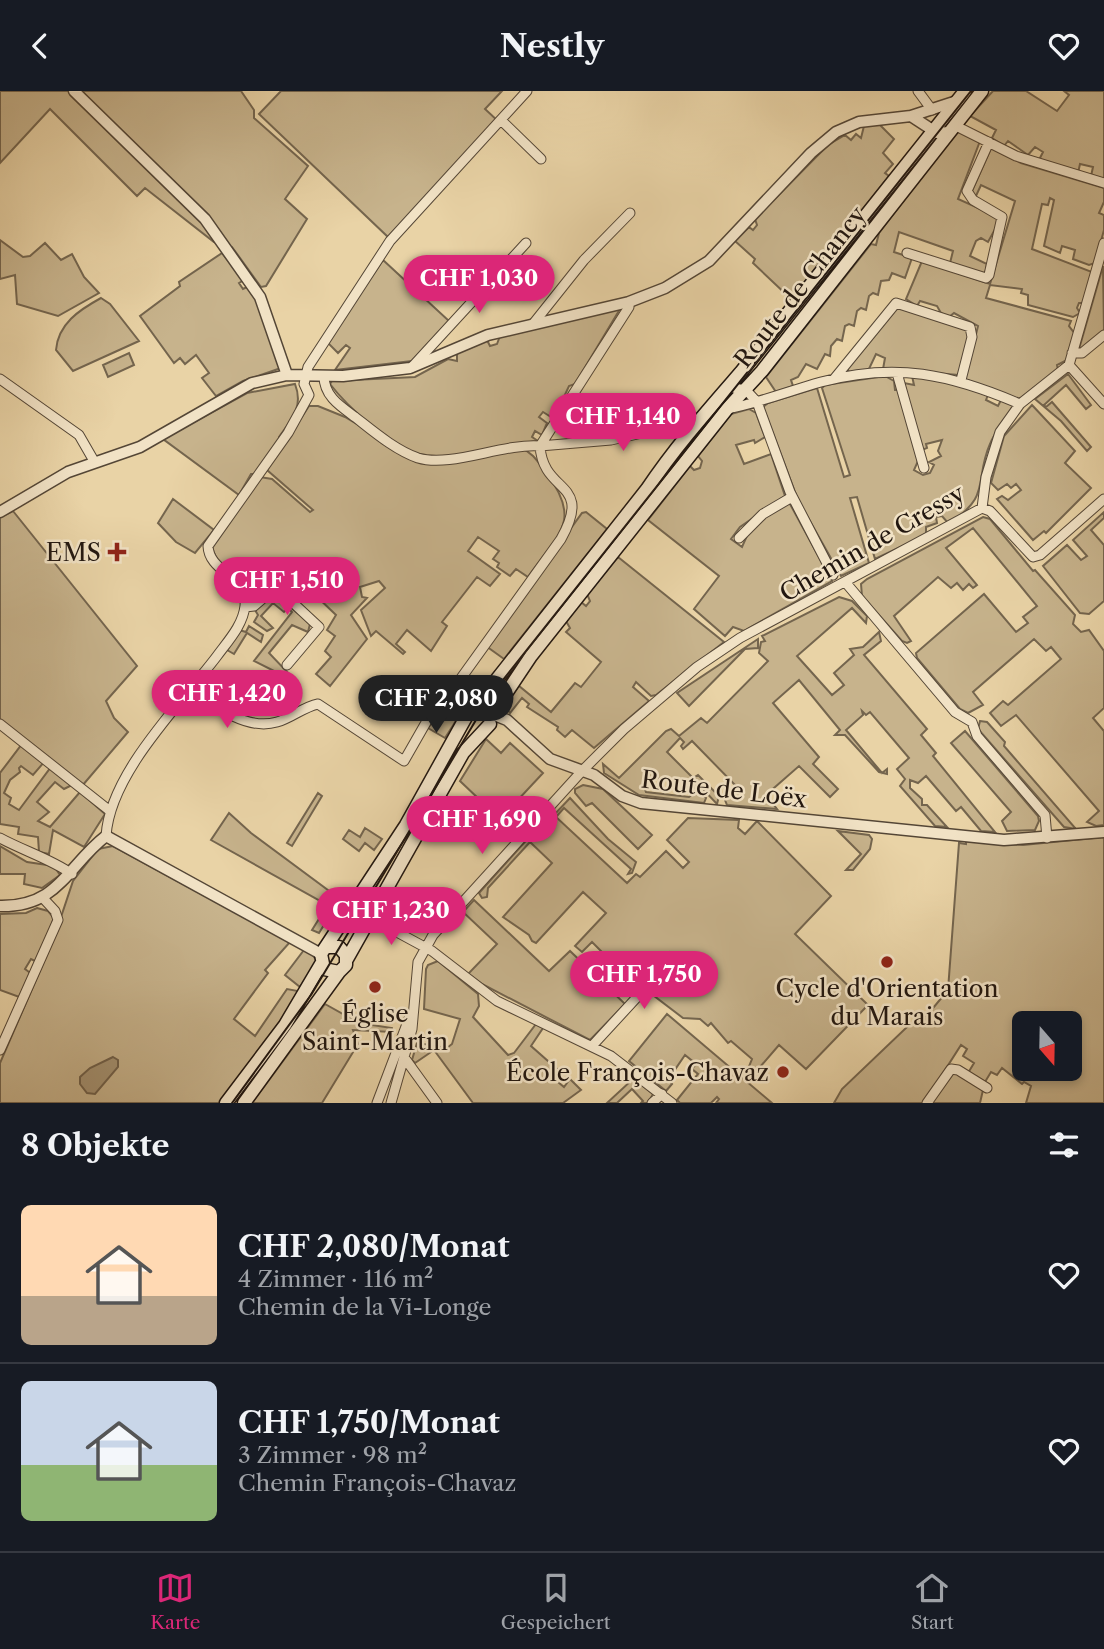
<!DOCTYPE html>
<html lang="de">
<meta charset="utf-8">
<style>
body{margin:0;font-family:"Libre Caslon Text",serif;background:#20242c;color:#f1f3f6;height:100vh;display:flex;flex-direction:column;font-size:26px;white-space:nowrap}
*{box-sizing:border-box;margin:0}
p{font-size:23px;color:#9ea1a6}
.icon{flex:none;width:38px;height:38px;fill:none;stroke:currentColor;stroke-width:2;stroke-linecap:round;stroke-linejoin:round}
.map{position:relative;height:1012px;overflow:hidden}
.drawer{display:flex;flex-direction:column;background:#171b24;flex:1}
.drawer>*{flex:none}
.needle{width:46px;rotate:160deg}
.tools{position:absolute;left:1012px;top:920px;display:grid;gap:14px}
.tools a{display:grid;place-items:center;width:70px;height:70px;border-radius:10px;background:#171b24;box-shadow:0 4px 10px #0003;font-size:35px}
.price{position:absolute;translate:-50% -60px;padding:0 16px;border-radius:24px;background:#db2777;color:#fff;font-size:23px;line-height:46px;filter:drop-shadow(0 2px 4px #0008)}
.price::after{content:'';position:absolute;left:50%;top:42px;width:21px;height:16px;margin-left:-10px;background:inherit;clip-path:polygon(0 0,100% 0,50% 100%)}
.price.selected{background:#222;color:#fff}
ul{padding:0;list-style:none}
li{display:flex;align-items:center;gap:21px;height:175px;padding:0 21px}
li+li{border-top:2px solid #363941}
li span{display:grid;place-items:center;flex:none;width:196px;height:140px;border-radius:10px;color:#555}
li>.icon{margin-inline-start:auto}
span .icon{width:84px;height:84px;fill:#fffc;stroke-width:1}
li b{font-size:30px}
h2{display:flex;justify-content:space-between;align-items:center;height:84px;padding:0 21px;font-size:30px}
header{display:flex;justify-content:space-between;align-items:center;height:91px;padding:0 21px;background:#171b24;font-size:32px;font-weight:800}
.menu{display:flex;justify-content:space-around;align-items:center;height:98px;border-top:2px solid #363941;background:#171b24;font-size:19px;color:#9ea1a6}
.menu a{display:grid;justify-items:center;gap:4px}
.menu .selected{color:#db2777}
.map>svg:first-child{display:block}
.green{fill:#c7b38c;stroke:#74654e;stroke-width:2;fill-rule:evenodd}
.water{fill:#a59373;stroke:#71614b;stroke-width:2}
.lines{fill:none;stroke-linecap:round;stroke-linejoin:round}
.minor-casing{stroke:#544636;stroke-width:11}
.tertiary-casing{stroke:#544636;stroke-width:13}
.secondary-casing{stroke:#221710;stroke-width:15}
.minor{stroke:#f1e2c5;stroke-width:9}
.tertiary{stroke:#f1e2c5;stroke-width:10}
.secondary{stroke:#f1e2c5;stroke-width:12}
.tram{stroke:#221710;stroke-width:2}
.poi-dot{fill:#8f2418;stroke:#f1e2c5;stroke-width:2.5}
.labels{text-anchor:middle;dominant-baseline:central;stroke-width:5;stroke-linejoin:round;paint-order:stroke}
.street-label{font-size:24px;fill:#221710;stroke:#f1e2c5}
.poi-label{font-size:24px;fill:#221710;stroke:#f1e2c5;text-anchor:end}
</style>
<header><svg class="icon" aria-label="back" viewBox="0 0 24 24"><path d="M15 5l-7 7 7 7"/></svg>Nestly<svg class="icon" aria-label="heart" viewBox="0 0 24 24"><path d="M12 20l-8-8c-3-5 5-10 8-4 3-6 11-1 8 4z"/></svg></header>
<div class="map">
<svg width="1104" height="1012" viewBox="0 0 1104 1012">
<rect width="100%" height="100%" fill="#e9d3a6"/>
<filter id="stains"><feTurbulence type="fractalNoise" baseFrequency=".00286" numOctaves="4"/><feColorMatrix values="0 0 0 0 .2 0 0 0 0 .09 0 0 0 0 .02 0 0 0 .5 -.17"/></filter>
<radialGradient id="worn" r=".72"><stop offset=".6" stop-color="#630" stop-opacity="0"/><stop offset="1" stop-color="#630" stop-opacity=".3"/></radialGradient>
<path class="green" d="M0,0H241L254,19V27L308,75L285,108L307,128L266,195L261,196L232,156L214,151L145,97L137,105L50,18L0,72Z
M281,0H502L485,18L499,31L388,146L259,23Z
M993,0H1026L1057,20L1069,4L1064,0H1104V89L1091,85L1093,76L1080,73L1078,82L1039,69L1043,61L1035,56L1028,64L1008,50L1004,55L992,47L996,39L970,25Z
M879,33L894,48L883,62L893,73L885,82L889,85L791,208L753,172L755,168L735,150L749,136L753,139L757,134L755,128L828,54L845,44L851,49L856,43L861,47L864,35Z
M961,40L980,50L958,108L996,125L999,131L988,151L981,147L976,150L970,165L987,173L985,184L950,172L953,160L899,141L894,161L912,167L905,187L892,182L889,189L881,190L878,204L873,202L869,205L866,219L861,217L857,220L854,235L849,233L845,235L842,250L837,248L831,255L830,265L825,263L817,278L806,273L798,286L791,289L793,295L776,301L766,286L871,153L876,154L879,142L956,41Z
M991,57L1021,72L1104,97V111L1099,122L1104,124V139L1095,172L1089,174L1073,168L1075,159L1062,155L1060,162L1044,155L1054,109L1050,107L1048,114L1042,113L1032,158L1092,181L1084,212H1079L1077,217L1080,222L1073,226L1028,214V204L1021,202L1022,198L990,194L986,207L1071,230L1069,235L1075,243L1067,269L1057,274L1058,279L1018,309L965,288L978,235L954,222L949,226L941,222L937,215L920,210L917,215L906,208L922,170L990,193L1015,110L981,94L975,107L971,102Z
M0,149L23,166L30,165L45,152L61,169L72,163L84,186L99,202L58,225L17,213L15,184L0,188Z
M222,162L244,189L239,192L243,198L249,195L259,211L281,277L243,290L216,305L202,287L209,282L196,264L185,273L180,267L174,272L140,225L180,195L179,191Z
M383,169L449,230L412,270L335,279L350,257L346,254L338,262L327,251Z
M1103,175L1104,241L1084,258H1079Z
M101,207L110,213L139,250L73,280L56,259C58,233 79,219 101,207Z
M898,216L967,239L970,244L959,284L883,278L885,267L876,263L868,280L849,281L847,277Z
M620,218L575,293L569,295L555,325L551,326L543,321L539,326L547,332L542,344L535,340L532,346L538,350C508,353 444,371 419,364C393,358 346,314 330,293L332,290L415,286L448,268L457,270V262L487,249L490,255L497,253L500,245Z
M129,262L134,274L108,286L103,274Z
M1068,283L1091,314L1086,318L1066,294L1044,314L1046,316L1052,311L1091,356L1087,360L1061,330L1035,308Z
M885,285L894,290L895,299H898L918,370L914,379L923,384L930,382L934,374L929,371L941,365L938,360L942,349L926,353L927,357L922,359L904,292L914,294L912,285L938,288L988,304L986,309L998,315L1001,309L1013,314C1008,328 995,339 990,353C974,389 992,407 948,432L942,425L936,426L937,432L926,436V444L875,468L857,406L850,407L869,472L841,485L798,409L763,316L768,312L817,297L844,386L850,384L822,297L825,294Z
M295,293C304,316 291,329 279,346V352L256,383H251L239,404L163,348L247,302Z
M1032,314L1075,360L1065,372L1091,397L1046,442L1044,440L1033,449L997,408L1002,405L1008,409L1021,399L1016,393L1011,397L1007,393L998,399L991,392L1004,345Z
M309,315H318L345,326L422,372L521,357C534,362 539,373 547,383C583,431 557,444 528,486L516,478L510,485L497,476L499,472L493,468L499,460L478,446L468,460L500,483L490,495L477,486L442,531L447,535L431,560L407,539L396,553L405,561L403,563L376,540L371,545L361,519L385,497L379,490L360,496L362,506L367,507L351,524L367,548L330,595L316,583L331,566L325,560L335,545L327,539L336,524L290,480L279,492L274,490L251,510C249,505 248,498 245,493C235,478 213,474 212,453L260,386L272,388L310,421L313,419L267,379Z
M749,318L756,322L765,346L755,352L754,349L736,354L744,373L771,363L785,405L740,436L731,448L742,456L750,438L783,413H790L832,490L744,540L733,536L725,545L694,518L719,485L648,429L690,375L694,379L700,377L702,370L698,365L731,323Z
M173,408L214,439L195,462L176,451L158,432Z
M13,420L137,575L106,610L114,627L128,641L82,695L0,630V426Z
M586,421L607,438L504,568L486,555L582,422Z
M1104,421V427L1091,439L1104,454V510L1089,523L1080,522L1043,475L1067,454L1081,469L1087,465L1073,449Z
M983,426L990,428L1033,480L1035,479L1075,524L1073,533L1081,541L1089,539L1104,560V617L1093,627L1104,640V734L1096,735L1087,731L1099,720L1016,624L1001,635L990,622L1003,610L1008,614L1061,568L1051,556L1046,560L1034,548L973,601L983,614L968,622L960,618L917,567L916,562L984,503L1016,541L1028,532L1023,526L1037,515L973,437L946,457L977,494L973,497L969,493L963,499L957,492L951,497L938,486L894,525L911,550L907,552L902,550L862,505L861,493L867,488Z
M618,466L724,551L656,604L651,605L636,591L633,596L649,610L594,657L572,639L565,646L557,639L558,636L527,616L529,613L522,607L510,622L504,614L519,595L551,621L575,592L581,596L601,571L566,541L570,537L566,530L581,511L586,515L590,510L587,503Z
M274,501L310,533L308,541L292,534L269,562L291,585L288,587L254,570L292,521L288,517L284,521L273,512L261,525L273,537L267,540L254,531L258,524L255,519Z
M839,506L852,510L867,525L866,532L852,517L797,565L832,604L844,594L834,582L854,564L850,558L863,556L879,541L881,550L864,564L927,638L921,644L936,662L933,665L995,741L981,740L961,716L956,720L926,685L918,692L910,689V697L922,708V714H927L947,736L935,735L900,695L905,688L897,678L909,667L870,621L866,624L862,620L863,624L846,639L882,682L887,678V683L879,681L845,644H835L840,639L799,589L773,612L819,666L813,673L838,698L830,706L799,675L766,704L777,718L727,714L725,709L737,696L692,650L683,658L681,655L684,651L680,647L667,661L693,687L698,684L719,705L717,713L699,694L696,697L706,707L704,712L639,704L604,682L603,673L619,687L666,640L671,638L679,645L701,627L707,632L768,570L759,562L761,551L765,550L762,545ZM653,687L683,690L693,703L689,706L646,701L644,696Z
M249,535L263,544L261,551L247,542L234,563L227,559L239,539L246,541Z
M758,548V557L745,558L689,615L677,602Z
M462,599L471,606L445,647L428,637L455,601Z
M980,630L987,631L1005,651L1004,655L1076,738L1064,736L978,638Z
M965,640L1038,725L1039,730L1035,739L1007,740L1002,730L1011,721L951,652Z
M486,648L501,662L510,652L543,682L500,728L460,690Z
M22,653L45,670L33,684L21,675L19,677L20,681L10,689L4,702L11,707L9,713L19,719L51,676L74,693L64,698L55,691L37,711L49,721L38,730L50,736L80,701L105,723L84,756L53,739L49,763L39,761L38,746L18,743L19,736L0,733V682Z
M583,694L603,698L652,744L638,758L592,712L586,715L575,702V698Z
M318,702L322,705L292,755L287,752Z
M570,707L608,748L636,771L632,782L628,783L631,778L564,717L556,726L627,792L636,783L640,786L666,760L683,777L689,771L667,749L688,727L739,729L738,737L745,743L757,730L831,805L795,843L868,914L806,978L779,954L754,983L748,978L752,968L731,950L728,952L711,932L708,935L700,928L683,927L649,901L678,868L670,861L666,865L668,868L654,883L649,878L643,883L637,878L626,892L616,883L611,887L602,878L609,871L606,868L603,872L597,867L602,861L592,851L582,861L575,855L606,822L583,801L536,852L532,850L529,844L503,826L552,772L530,751L488,797L487,806L482,807L479,802L551,722L554,724Z
M229,722L251,742L340,808L319,842L312,839L322,823L320,810L211,749Z
M365,737L382,748L374,759L365,752L359,760L343,748L349,739L360,746Z
M838,740L869,744L872,748L870,758L853,779H846L861,763Z
M1104,746V1012H1026L1031,995L1024,991L1022,993L1002,977L997,984L991,981L985,991L968,982L974,972L963,965L967,958L961,954L924,1012H834L842,998L907,936L929,922L948,899L959,752L966,753V750L1023,754ZM1024,933H1069V978H1024Z
M0,755L27,771L54,775L60,784L42,797L24,793L25,783H0Z
M113,755L290,851L265,879L268,882L234,928L255,945L287,898L298,900L299,904L221,1012H0V972L54,847L73,790L98,758Z
M474,809L549,880L570,860L625,913L590,949L482,893L468,883L497,853L463,821Z
M37,817L48,820L54,827L37,871L31,868L25,878L33,884L22,907L0,899V823L26,822Z
M304,859L313,864L317,871L300,896L285,884Z
M438,870L478,903L479,915L473,926L508,964L514,962L536,933L543,937L531,955L557,978L552,986L564,996L570,988L581,999L563,1012H473L434,959L415,972L412,969L417,952L447,957L452,953L460,928L424,918L426,878L428,874Z
M325,913L359,932L392,937V941L353,939L358,953L322,1012H252Z
M667,923L772,1012H716L719,1008L717,1006L711,1012H680L677,1009L698,983L692,978L696,973L685,964L668,989L672,993L666,1000L629,970Z
M956,981L983,999L980,1012H930L949,984Z
M634,987L653,1003L648,1012H641L643,1010L632,998L617,1012H607Z"/>
<path class="water" d="M113,966L118,969V976L95,1003L87,1002L80,993V986L90,977Z"/>
<g class="lines">
<g class="minor-casing">
<path id="minor" d="M918,0L932,19
M502,30L541,68
M954,34L1016,65L1104,92
M907,162L986,187L989,184L1002,126L973,109L967,100L989,51
M533,233L584,169L630,122
M1072,262H1082L1104,244
M1069,274L1104,313
M412,276L526,152
M897,282L924,377
M324,285C324,305 340,315 355,326C373,340 395,359 418,367C451,377 503,352 540,355L629,216V211
M0,288L79,344L94,370
M834,288L896,212L970,236L972,246L961,289
M727,296L746,299L757,311L790,401L833,484
M309,304L304,293L308,276L390,150L527,0
M727,318C759,312 789,300 821,291C896,271 950,283 1020,313
M982,417L990,420L1033,466L1040,464L1104,408
M739,447L763,423L792,406
M846,492L955,621L972,631L977,645L1045,724L1047,747
M245,516L254,515L276,496L319,536L287,574
M459,590L561,448C594,389 543,404 540,355L611,349L686,332L694,335
M192,598C215,615 246,640 277,631C292,627 303,616 318,613L404,670L428,628L459,590L479,608
M0,633L110,720
M106,745C110,682 180,614 217,565C228,550 243,534 245,515C248,485 209,482 208,455L288,342L309,304
M0,747C24,760 51,768 72,783
M371,827L432,860L497,910L611,965L672,1012
M592,955L674,866
M0,959L58,829L55,820L42,806
M406,969L437,1012
M377,1012L410,925
M391,1012L412,938L418,871L433,844L582,680L624,638L697,576L740,547L982,417L986,386L1000,341L1020,313L1069,274L1104,152
M652,1012L662,1003
M927,1012L951,978L958,979L987,997"/>
</g>
<g class="tertiary-casing">
<path id="tertiary" d="M74,0L205,128L260,206L287,284
M911,25L937,42L949,41
M0,421L68,381L140,356L252,292L287,284L343,285L410,277L488,244L629,211L665,197L709,170L811,62L836,41L859,31L911,25L957,10
M497,625L507,629L550,668L594,684L622,705L641,712L1004,749L1104,741
M0,815C59,816 67,775 106,745L321,863"/>
</g>
<g class="secondary-casing">
<path id="secondary" d="M482,607L647,398C675,356 708,319 741,281L965,0
M497,616L531,565L727,318L762,280L982,0
M328,856H339L346,864V874L339,881L324,878L321,863L406,734L471,617
M347,868L463,662L490,633
M226,1012L285,934L321,873
M244,1012L339,881"/>
</g>
<use href="#minor" class="minor"/>
<use href="#tertiary" class="tertiary"/>
<use href="#secondary" class="secondary"/>
<path class="tram" d="M232,1012L311,904L491,604L971,0"/>
</g>
<g class="poi-dot">
<path d="M113.5 450.5h7v7h7v7h-7v7h-7v-7h-7v-7h7z"/>
<circle cx="887" cy="871" r="7"/>
<circle cx="375" cy="896" r="7"/>
<circle cx="783" cy="981" r="7"/>
</g>
<g class="labels">
<g class="street-label">
<text transform="translate(800 196) rotate(-52)">Route de Chancy</text>
<text transform="translate(872 452) rotate(-30)">Chemin de Cressy</text>
<text transform="translate(724 698) rotate(7)">Route de Loëx</text>
</g>
<g class="poi-label">
<text x="101" y="461">EMS</text>
<text x="887" y="897" text-anchor="middle">Cycle d'Orientation<tspan x="887" dy="28">du Marais</tspan></text>
<text x="375" y="922" text-anchor="middle">Église<tspan x="375" dy="28">Saint-Martin</tspan></text>
<text x="769" y="981">École François-Chavaz</text>
</g>
</g>
<rect width="100%" height="100%" filter="url(#stains)"/>
<rect width="100%" height="100%" fill="url(#worn)"/>
</svg>
<div class="tools">
<a><svg class="needle" viewBox="-14 -14 28 28"><path d="M0-13l5 13h-10z" fill="#e53935"/><path d="M0 13l5-13h-10z" fill="#9ea1a6"/></svg></a>
</div>
<b class="price" style="left:479px;top:224px">CHF 1,030</b>
<b class="price" style="left:623px;top:362px">CHF 1,140</b>
<b class="price" style="left:287px;top:526px">CHF 1,510</b>
<b class="price" style="left:227px;top:639px">CHF 1,420</b>
<b class="price selected" style="left:436px;top:644px">CHF 2,080</b>
<b class="price" style="left:482px;top:765px">CHF 1,690</b>
<b class="price" style="left:391px;top:856px">CHF 1,230</b>
<b class="price" style="left:644px;top:920px">CHF 1,750</b>
</div>
<section class="drawer">
<h2>8 Objekte<svg class="icon" aria-label="filters" viewBox="0 0 24 24"><path d="M4 7h16M4 17h16"/><circle cx="9" cy="7" r="2"/><circle cx="15" cy="17" r="2"/></svg></h2>
<ul>
<li><span style="background:linear-gradient(#ffd9b3 65%,#b9a48a 0)"><svg class="icon" aria-label="home" viewBox="0 0 24 24"><path d="M3 11l9-7 9 7M6 9v11h12V9"/></svg></span><div><b>CHF 2,080/Monat</b><p>4 Zimmer · 116 m²</p><p>Chemin de la Vi-Longe</p></div><svg class="icon" aria-label="heart" viewBox="0 0 24 24"><path d="M12 20l-8-8c-3-5 5-10 8-4 3-6 11-1 8 4z"/></svg></li>
<li><span style="background:linear-gradient(#c9d6e8 60%,#8fb573 0)"><svg class="icon" aria-label="home" viewBox="0 0 24 24"><path d="M3 11l9-7 9 7M6 9v11h12V9"/></svg></span><div><b>CHF 1,750/Monat</b><p>3 Zimmer · 98 m²</p><p>Chemin François-Chavaz</p></div><svg class="icon" aria-label="heart" viewBox="0 0 24 24"><path d="M12 20l-8-8c-3-5 5-10 8-4 3-6 11-1 8 4z"/></svg></li>
</ul>
</section>
<nav class="menu">
<a class="selected"><svg class="icon" aria-label="map" viewBox="0 0 24 24"><path d="M3 6l6-2 6 2 6-2v14l-6 2-6-2-6 2zM9 4v14M15 6v14"/></svg>Karte</a>
<a><svg class="icon" aria-label="saved" viewBox="0 0 24 24"><path d="M7 4h10v16l-5-4-5 4z"/></svg>Gespeichert</a>
<a><svg class="icon" aria-label="home" viewBox="0 0 24 24"><path d="M3 11l9-7 9 7M6 9v11h12V9"/></svg>Start</a>
</nav>
